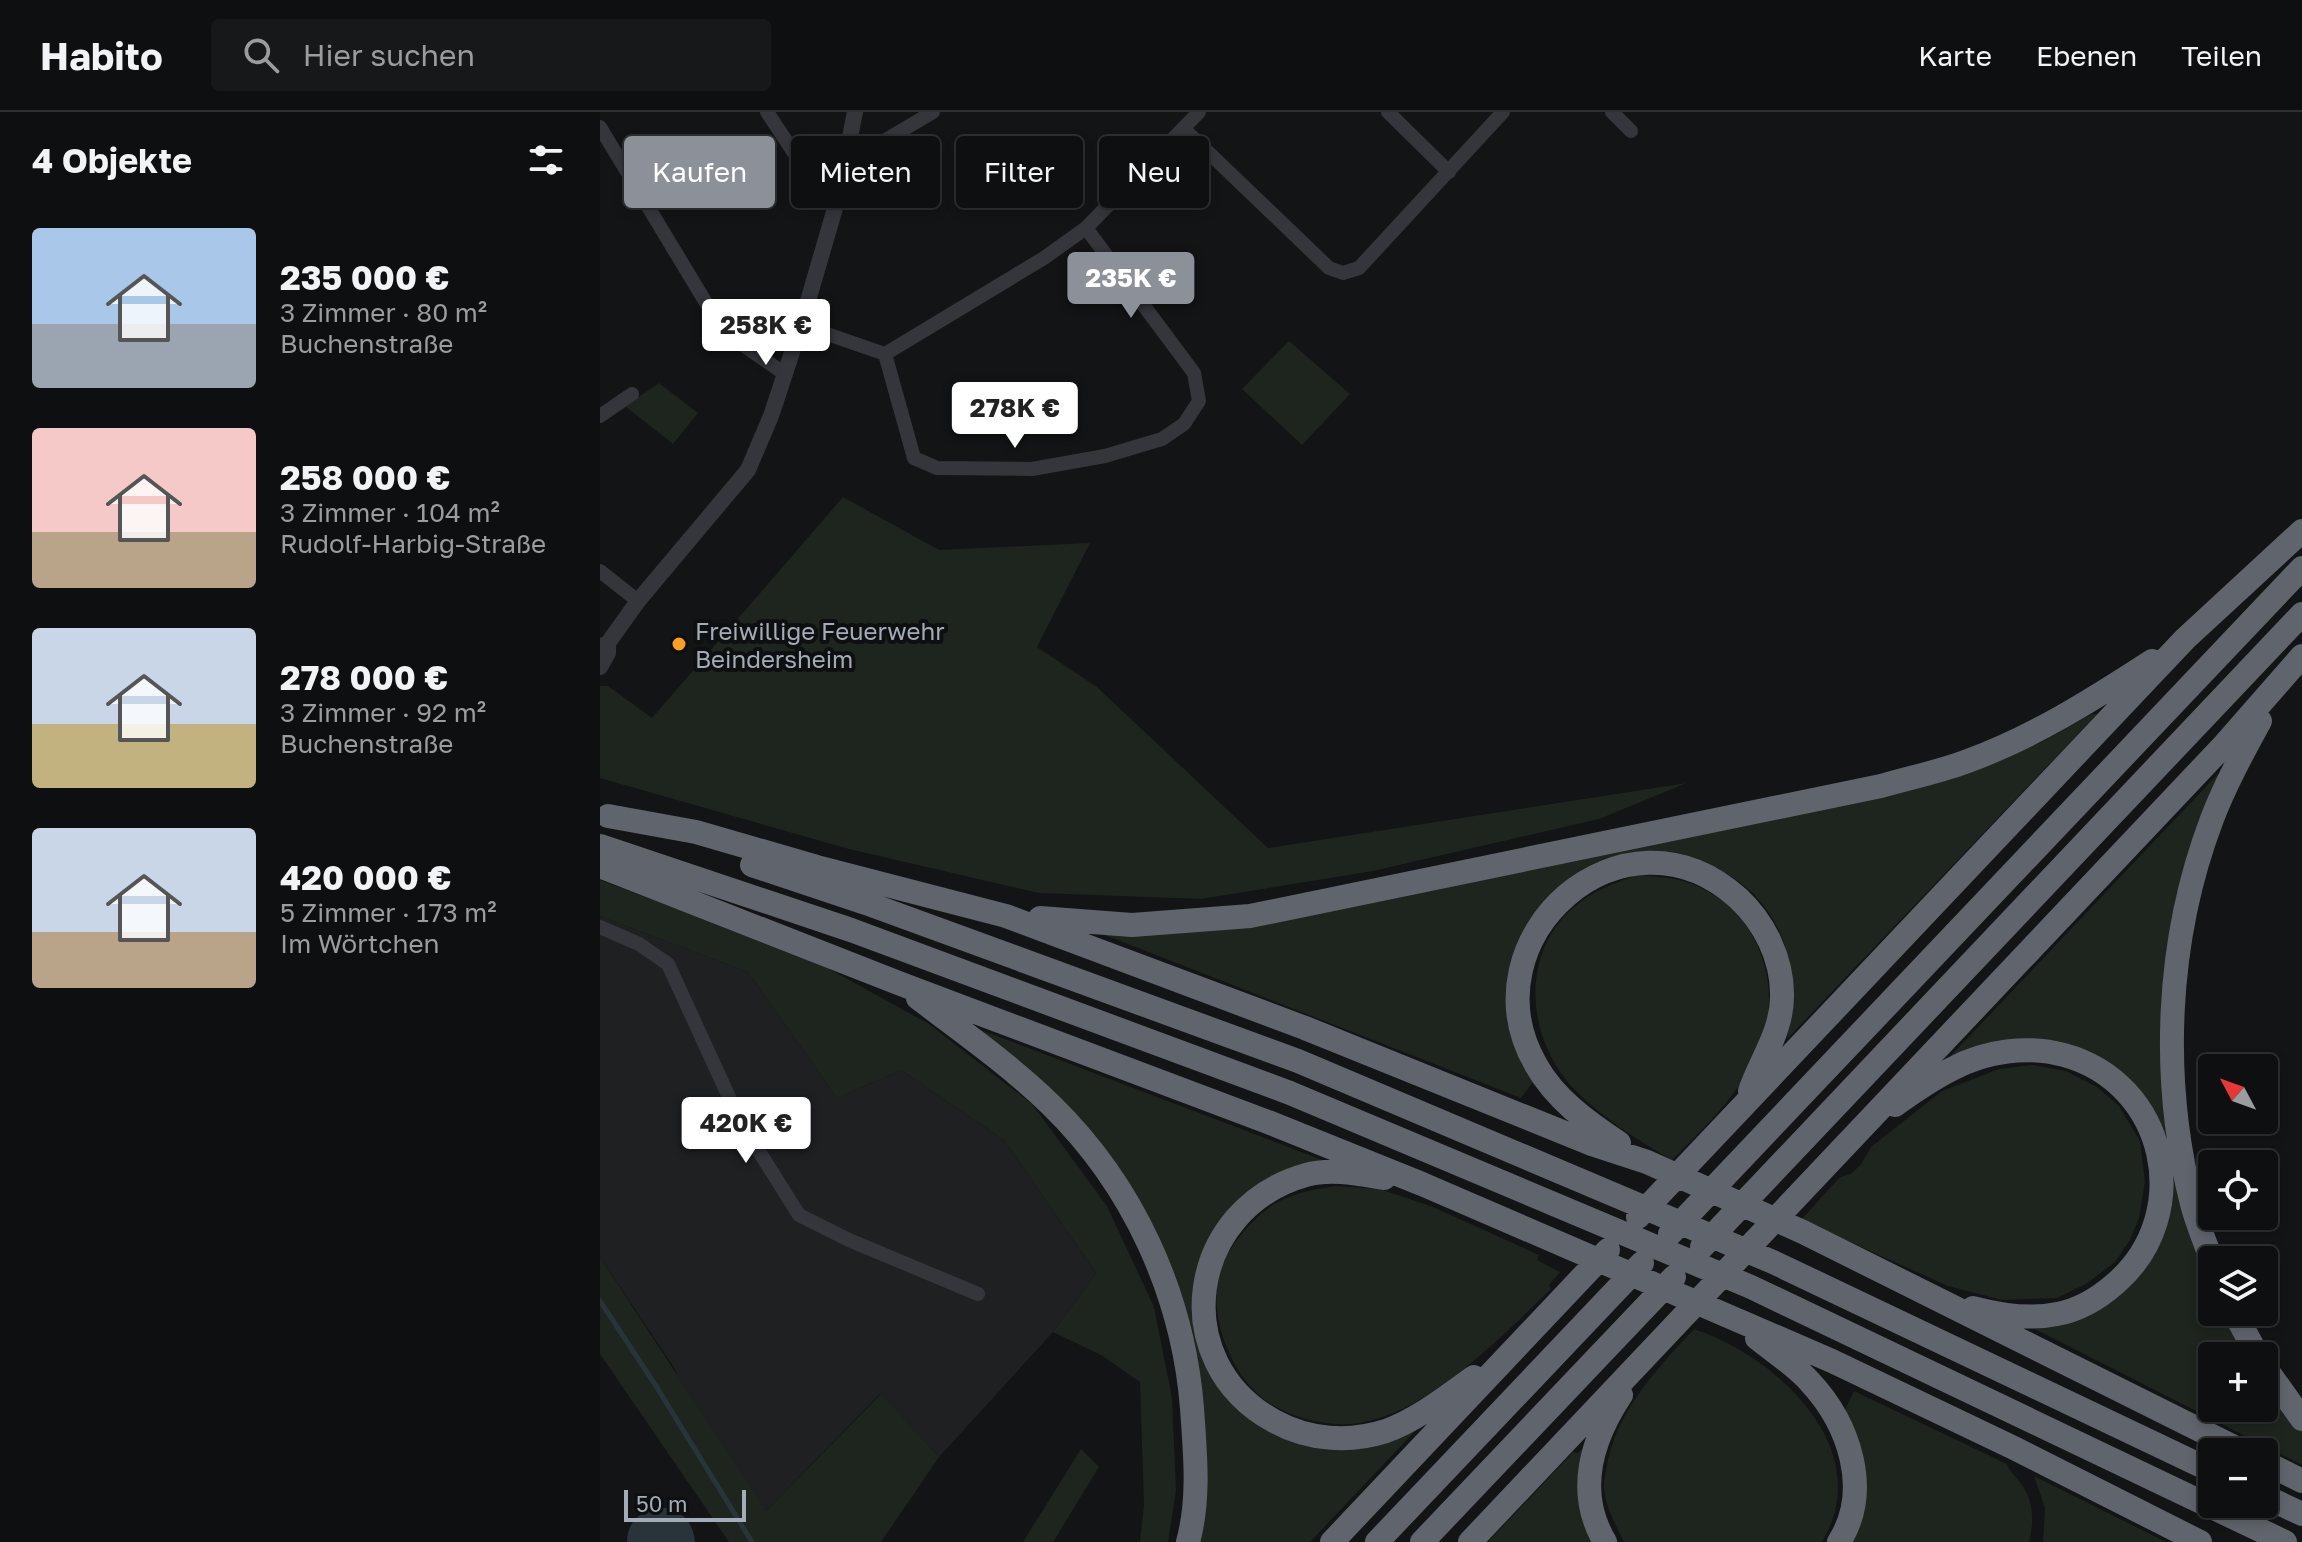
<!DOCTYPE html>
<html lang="de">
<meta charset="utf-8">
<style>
body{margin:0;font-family:"Golos Text",sans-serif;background:#171819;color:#f1f3f6;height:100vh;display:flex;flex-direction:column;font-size:30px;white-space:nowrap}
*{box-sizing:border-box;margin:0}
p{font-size:26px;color:#9b9c9f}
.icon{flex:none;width:44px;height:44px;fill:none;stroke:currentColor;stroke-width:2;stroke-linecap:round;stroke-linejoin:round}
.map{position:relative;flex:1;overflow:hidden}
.side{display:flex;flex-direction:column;background:#0e0f10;width:600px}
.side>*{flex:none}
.top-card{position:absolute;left:24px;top:24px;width:760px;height:72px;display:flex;gap:16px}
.needle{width:52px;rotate:311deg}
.buttons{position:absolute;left:1598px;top:942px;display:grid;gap:16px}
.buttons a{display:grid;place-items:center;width:80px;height:80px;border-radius:8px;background:#0e0f10;box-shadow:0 4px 12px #0003,0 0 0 2px #2e2f30;font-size:40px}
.scale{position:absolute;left:24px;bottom:20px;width:122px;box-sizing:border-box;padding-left:8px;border:4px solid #a4acb7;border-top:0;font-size:22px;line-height:28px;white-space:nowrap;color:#a4acb7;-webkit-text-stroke:6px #0e0f10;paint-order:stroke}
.price{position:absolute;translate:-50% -68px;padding:0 18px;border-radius:8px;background:#fff;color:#222;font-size:26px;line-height:52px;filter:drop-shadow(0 2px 4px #0008)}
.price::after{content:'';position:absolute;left:50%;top:48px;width:24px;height:18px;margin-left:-12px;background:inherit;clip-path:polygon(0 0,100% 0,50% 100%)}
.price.on{background:#8c9099;color:#fff}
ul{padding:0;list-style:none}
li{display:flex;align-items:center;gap:24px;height:200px;padding:0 32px}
li span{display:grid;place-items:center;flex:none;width:224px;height:160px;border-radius:8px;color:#555}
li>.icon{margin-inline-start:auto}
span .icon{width:96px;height:96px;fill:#fffc;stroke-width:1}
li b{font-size:34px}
h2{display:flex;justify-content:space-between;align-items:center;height:96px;padding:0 32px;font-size:34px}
.chip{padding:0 28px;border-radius:8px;background:#0e0f10;box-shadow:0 4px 12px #0003,0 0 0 2px #2e2f30;font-size:28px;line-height:72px}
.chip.on{background:#8c9099;color:#fff}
header{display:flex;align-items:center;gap:48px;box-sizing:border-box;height:112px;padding:0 40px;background:#0e0f10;border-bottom:2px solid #2e2f30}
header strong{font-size:38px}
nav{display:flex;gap:44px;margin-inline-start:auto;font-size:28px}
.search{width:560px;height:72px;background:#171819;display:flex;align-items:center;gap:20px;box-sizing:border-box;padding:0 28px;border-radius:8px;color:#9b9c9f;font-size:30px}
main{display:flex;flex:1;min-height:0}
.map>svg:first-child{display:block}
.built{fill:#1f2022}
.green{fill:#1d251e}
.water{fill:#29343a}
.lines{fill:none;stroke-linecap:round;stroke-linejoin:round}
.stream{stroke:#29343a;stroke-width:5}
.minor{stroke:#34363b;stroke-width:14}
.tertiary{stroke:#34363b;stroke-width:16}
.motorway{stroke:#60646c;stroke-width:24}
.poi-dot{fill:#fc9d24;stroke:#0e0f10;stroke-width:3}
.labels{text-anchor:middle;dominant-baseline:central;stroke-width:8;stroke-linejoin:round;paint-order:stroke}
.poi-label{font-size:24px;fill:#a4acb7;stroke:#0e0f10;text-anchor:start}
</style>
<header>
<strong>Habito</strong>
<div class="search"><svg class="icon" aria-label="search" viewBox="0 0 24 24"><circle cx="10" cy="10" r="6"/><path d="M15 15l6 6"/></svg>Hier suchen</div>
<nav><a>Karte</a><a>Ebenen</a><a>Teilen</a></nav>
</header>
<main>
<section class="side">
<h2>4 Objekte<svg class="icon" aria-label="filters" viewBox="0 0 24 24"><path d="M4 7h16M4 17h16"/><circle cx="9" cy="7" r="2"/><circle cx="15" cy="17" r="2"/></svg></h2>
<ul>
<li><span style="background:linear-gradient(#a9c7e8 60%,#9aa5b1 0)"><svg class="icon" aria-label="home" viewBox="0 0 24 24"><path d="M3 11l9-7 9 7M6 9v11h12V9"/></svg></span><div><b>235 000 €</b><p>3 Zimmer · 80 m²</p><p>Buchenstraße</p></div></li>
<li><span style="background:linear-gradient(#f6c9c9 65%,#b9a48a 0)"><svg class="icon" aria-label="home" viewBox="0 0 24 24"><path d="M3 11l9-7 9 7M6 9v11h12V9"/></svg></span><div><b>258 000 €</b><p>3 Zimmer · 104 m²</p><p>Rudolf-Harbig-Straße</p></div></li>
<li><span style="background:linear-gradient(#c9d6e8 60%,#c2b280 0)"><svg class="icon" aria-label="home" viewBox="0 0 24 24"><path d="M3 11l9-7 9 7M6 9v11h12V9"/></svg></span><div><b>278 000 €</b><p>3 Zimmer · 92 m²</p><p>Buchenstraße</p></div></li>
<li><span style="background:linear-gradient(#c9d6e8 65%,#b9a48a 0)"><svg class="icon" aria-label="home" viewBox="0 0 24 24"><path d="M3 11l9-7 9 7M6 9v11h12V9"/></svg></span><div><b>420 000 €</b><p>5 Zimmer · 173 m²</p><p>Im Wörtchen</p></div></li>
</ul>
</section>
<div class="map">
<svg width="1702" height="1430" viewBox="0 0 1702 1430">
<rect width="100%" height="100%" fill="#131415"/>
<path class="built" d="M0,804L148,860L237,986L301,958L404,1028L496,1161L453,1220L339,1345L280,1282L166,1399L86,1289L75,1257L0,1145Z"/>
<path class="green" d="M689,229L750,282L702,333L642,277Z
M59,271L98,301L73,332L25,294Z
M243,385L339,438L490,431L437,535L497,575L668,736L1087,671L999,707L773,759L601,787L439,781L249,737L0,666V574H8L52,606Z
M1492,602H1497L1187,927C1195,883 1195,843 1171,804C1135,744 1041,721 981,758C958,773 941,792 928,816C917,835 905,862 909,885C914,912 927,940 935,967L921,986L500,821L564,819L1383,653L1440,631Z
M1634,645L1569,876L1601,1136L1612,1165V1200H1628L1652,1244H1612V1296H1664V1264L1702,1318V1353L1431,1215L1483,1203L1571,1082L1504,947L1343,952Z
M1038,763C1056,765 1075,765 1092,772C1161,798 1187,880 1156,945C1137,985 1103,1017 1072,1048C1037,1028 1001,1005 973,976C927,927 919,843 973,796C992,779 1014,771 1038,763Z
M0,768L213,848L329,912L432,992L507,1094L554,1195L572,1286L576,1379L568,1430H540L544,1393L540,1270L501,1243L453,1220L496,1161L404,1028L301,958L237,986L148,860L0,804Z
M368,913L733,1052L675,1066L595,1171L593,1196L596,1224L605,1251L620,1275L636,1296L673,1322L719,1335L818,1316L710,1430H598L605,1353L542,1098Z
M1432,953L1466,959L1497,975L1519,994L1540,1029L1545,1070L1539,1106L1530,1128L1515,1150L1486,1172L1457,1186L1402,1188L1348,1174L1201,1108L1239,1066L1252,1061L1261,1052L1271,1035L1342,979L1399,957Z
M735,1074L780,1077L833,1095L939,1143L937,1148L960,1160L949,1173L951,1177C901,1225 829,1300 759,1311C721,1317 668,1301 645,1268C622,1237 608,1191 622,1153C630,1133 650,1111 667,1097C686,1082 712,1078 735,1074Z
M0,1145L166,1399L281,1282L339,1345L281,1430H129L0,1242Z
M1094,1217C1176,1244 1278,1337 1222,1430H1024C1016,1414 1006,1396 1004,1377C1003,1372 1005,1365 1006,1359C1014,1301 1056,1258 1094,1217Z
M1254,1279L1407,1352C1410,1361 1417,1365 1422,1373C1434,1389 1434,1412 1429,1430H1251C1261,1375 1274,1351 1244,1300Z
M985,1334L993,1430H888L973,1340L978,1341Z
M481,1337L499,1355L453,1430H423Z
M1434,1364L1566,1430H1443L1445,1396Z"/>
<path class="water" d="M59,1395C81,1397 93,1409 95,1430H27C27,1410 41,1398 59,1395Z"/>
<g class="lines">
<path class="stream" d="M0,1189L56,1274L152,1430"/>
<path class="minor" d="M167,0L222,83L238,86
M788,0L849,60
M1012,0L1031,19
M0,15L123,219L185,262
M583,16L729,156L743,161L759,156L903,0
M250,30L279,32L333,0
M201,213L285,242L444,146L486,116L599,0
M285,242L314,346L337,356L432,357L505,344L562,327L584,312L599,289L594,261L486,116
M0,304L32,282
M0,459L38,489
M0,815L39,832L68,852L140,1009L199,1103L249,1128L378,1182"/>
<path class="tertiary" d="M0,535L8,531L38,489L148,358L171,304L201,213L238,86L255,0
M0,555L8,541V531"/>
<path class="motorway" d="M8,704L96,720L217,755L406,804L705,916L992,1032L1047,1050L1203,1120L1644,1340
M0,734L251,818L690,981L1151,1175L1685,1430
M152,753L266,791L698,949L1173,1150L1612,1359
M0,754L301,872L668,1010L822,1072L1232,1249L1414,1336L1600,1430
M440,806L532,813L650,804L1281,674C1309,666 1338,660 1365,650C1432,626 1492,588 1552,549
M318,886C363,920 411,954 451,993C533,1073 583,1182 592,1296C595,1341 600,1386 588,1430
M1295,993C1313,980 1332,967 1352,957C1385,939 1428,933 1464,943C1567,971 1595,1102 1516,1171C1499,1186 1480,1198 1457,1202C1429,1208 1400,1203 1373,1196
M1019,1031C987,1010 955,987 936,953C863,826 1024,683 1138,786C1164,810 1182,846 1182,882C1183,918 1161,947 1150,979
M784,1066C759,1062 731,1056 706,1063C588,1096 565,1249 674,1309C708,1328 749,1331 786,1319C817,1308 847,1284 874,1265
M1038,1105L1585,527L1702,419
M1070,1122L1702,456
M1102,1135L1702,502
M1612,1149C1605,1130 1597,1111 1592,1092C1560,967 1566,828 1612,707C1625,673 1643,640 1660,609
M1634,1200L1658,1244
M1157,1226C1174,1240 1195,1253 1210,1270C1249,1312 1272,1378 1239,1430
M1664,1254L1702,1307
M1664,1350L1702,1369
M1664,1384L1702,1402
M732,1430L1008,1138
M777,1430L1042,1151
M822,1430L1074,1165
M870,1430L1625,632L1702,544
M1005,1430C975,1380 992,1327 1021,1283"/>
</g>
<circle class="poi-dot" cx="79" cy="532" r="8"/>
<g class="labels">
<g class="poi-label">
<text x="95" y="518">Freiwillige Feuerwehr<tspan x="95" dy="28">Beindersheim</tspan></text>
</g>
</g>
</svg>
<div class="buttons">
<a><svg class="needle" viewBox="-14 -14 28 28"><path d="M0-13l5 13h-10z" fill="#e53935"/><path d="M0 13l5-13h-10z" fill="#9b9c9f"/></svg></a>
<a><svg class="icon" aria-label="locate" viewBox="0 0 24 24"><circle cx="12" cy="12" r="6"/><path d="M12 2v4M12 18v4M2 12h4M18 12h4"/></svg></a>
<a><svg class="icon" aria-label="layers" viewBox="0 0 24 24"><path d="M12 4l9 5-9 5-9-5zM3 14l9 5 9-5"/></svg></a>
<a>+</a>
<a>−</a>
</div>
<div class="scale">50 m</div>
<b class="price on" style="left:531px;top:208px">235K €</b>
<b class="price" style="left:166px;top:255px">258K €</b>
<b class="price" style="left:415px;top:338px">278K €</b>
<b class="price" style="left:146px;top:1053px">420K €</b>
<div class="top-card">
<a class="chip on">Kaufen</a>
<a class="chip">Mieten</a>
<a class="chip">Filter</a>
<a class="chip">Neu</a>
</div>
</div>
</main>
